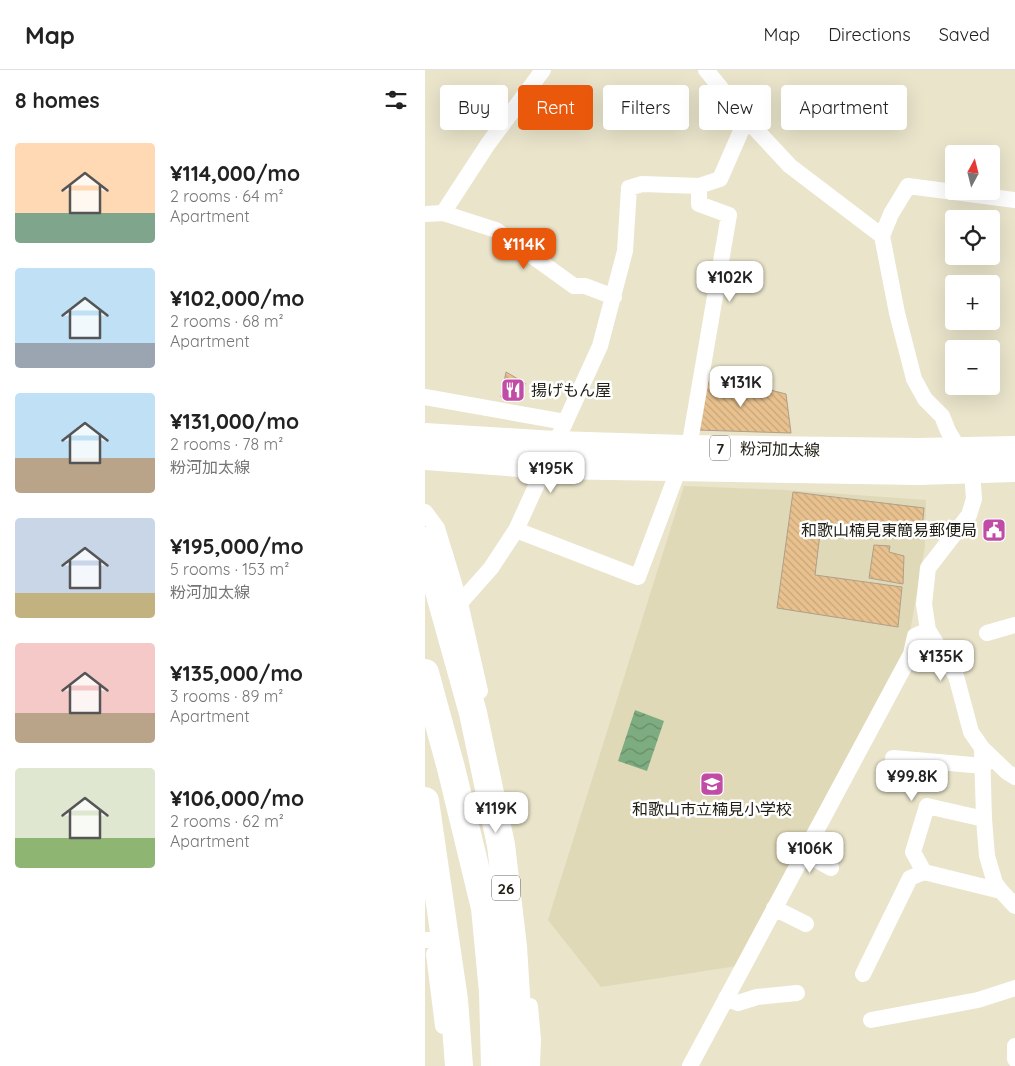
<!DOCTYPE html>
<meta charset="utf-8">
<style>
body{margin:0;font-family:Quicksand,"Noto Sans JP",sans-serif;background:#f6f6f6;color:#222;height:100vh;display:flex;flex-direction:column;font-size:19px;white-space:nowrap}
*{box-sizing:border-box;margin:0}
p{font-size:16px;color:#767676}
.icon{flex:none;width:28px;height:28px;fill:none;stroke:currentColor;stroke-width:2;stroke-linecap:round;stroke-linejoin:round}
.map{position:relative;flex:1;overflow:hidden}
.sheet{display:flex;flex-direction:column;background:#fff;width:425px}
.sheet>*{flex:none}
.hud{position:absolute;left:15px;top:15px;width:475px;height:45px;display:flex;gap:10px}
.needle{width:32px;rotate:7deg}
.controls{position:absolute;left:520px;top:75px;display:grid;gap:10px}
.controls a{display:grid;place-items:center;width:55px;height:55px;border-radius:5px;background:#fff;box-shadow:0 5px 20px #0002;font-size:25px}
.price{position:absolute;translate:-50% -42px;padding:0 11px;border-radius:10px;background:#fff;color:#222;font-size:16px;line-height:32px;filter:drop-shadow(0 1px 2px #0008)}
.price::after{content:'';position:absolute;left:50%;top:30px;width:15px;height:11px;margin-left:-8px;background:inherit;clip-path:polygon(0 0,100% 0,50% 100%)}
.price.on{background:#ea580c;color:#fff}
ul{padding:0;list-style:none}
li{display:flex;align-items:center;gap:15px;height:125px;padding:0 15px}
li span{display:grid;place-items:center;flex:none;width:140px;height:100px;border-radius:5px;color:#555}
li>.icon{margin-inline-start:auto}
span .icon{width:60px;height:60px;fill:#fffc;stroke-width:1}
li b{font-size:21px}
h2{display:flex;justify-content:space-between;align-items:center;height:60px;padding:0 15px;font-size:21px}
.tag{padding:0 18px;border-radius:5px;background:#fff;box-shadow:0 5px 20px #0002;font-size:18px;line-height:45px}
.tag.on{background:#ea580c;color:#fff}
header{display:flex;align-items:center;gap:30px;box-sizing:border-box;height:70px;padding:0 25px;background:#fff;border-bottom:1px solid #e0e0e0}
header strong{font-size:24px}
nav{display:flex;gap:28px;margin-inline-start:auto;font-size:18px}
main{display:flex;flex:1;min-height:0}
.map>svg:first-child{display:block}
.built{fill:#e0d9b8}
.water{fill:url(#water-waves)}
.building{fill:url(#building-back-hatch);stroke:#af9f8b}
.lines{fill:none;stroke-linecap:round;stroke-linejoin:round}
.street{stroke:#fff;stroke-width:16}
.primary{stroke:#fff;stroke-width:26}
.highway{stroke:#fff;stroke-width:28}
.labels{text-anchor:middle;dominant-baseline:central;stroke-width:5;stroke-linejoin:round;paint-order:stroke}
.shield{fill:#fff;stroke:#63625b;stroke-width:1}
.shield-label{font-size:15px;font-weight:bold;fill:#201f15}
.poi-label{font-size:16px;fill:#201f15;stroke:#fff;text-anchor:start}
.street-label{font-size:16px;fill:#201f15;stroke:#fff}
</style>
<header>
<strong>Map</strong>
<nav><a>Map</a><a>Directions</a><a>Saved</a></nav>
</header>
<main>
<section class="sheet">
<h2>8 homes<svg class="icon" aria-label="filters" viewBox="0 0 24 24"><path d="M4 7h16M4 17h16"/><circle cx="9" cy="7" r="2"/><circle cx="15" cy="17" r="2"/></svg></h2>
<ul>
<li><span style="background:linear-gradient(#ffd9b3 70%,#7fa58c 0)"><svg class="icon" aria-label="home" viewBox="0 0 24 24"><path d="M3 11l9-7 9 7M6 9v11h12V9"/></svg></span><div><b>¥114,000/mo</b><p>2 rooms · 64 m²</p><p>Apartment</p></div></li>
<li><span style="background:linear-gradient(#bfe0f5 75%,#9aa5b1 0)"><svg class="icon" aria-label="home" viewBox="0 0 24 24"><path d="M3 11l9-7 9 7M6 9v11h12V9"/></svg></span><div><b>¥102,000/mo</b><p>2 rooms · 68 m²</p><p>Apartment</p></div></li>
<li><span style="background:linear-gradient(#bfe0f5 65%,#b9a48a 0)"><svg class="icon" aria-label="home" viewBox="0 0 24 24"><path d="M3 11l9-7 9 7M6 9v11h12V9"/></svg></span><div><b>¥131,000/mo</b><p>2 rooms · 78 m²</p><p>粉河加太線</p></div></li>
<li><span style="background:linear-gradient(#c9d6e8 75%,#c2b280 0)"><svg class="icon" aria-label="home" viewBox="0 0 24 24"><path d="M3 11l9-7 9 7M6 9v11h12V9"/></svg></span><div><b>¥195,000/mo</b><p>5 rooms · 153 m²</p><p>粉河加太線</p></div></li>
<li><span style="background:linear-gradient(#f6c9c9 70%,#b9a48a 0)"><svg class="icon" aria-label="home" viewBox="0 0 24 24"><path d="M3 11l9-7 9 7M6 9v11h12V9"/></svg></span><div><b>¥135,000/mo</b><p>3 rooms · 89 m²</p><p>Apartment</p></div></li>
<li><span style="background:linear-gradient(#dfe7d0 70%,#8fb573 0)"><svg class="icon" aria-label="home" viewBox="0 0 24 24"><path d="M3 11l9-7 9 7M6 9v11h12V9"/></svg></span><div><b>¥106,000/mo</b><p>2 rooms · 62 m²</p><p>Apartment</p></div></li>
</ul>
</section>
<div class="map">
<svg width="590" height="996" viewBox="0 0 590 996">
<defs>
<pattern id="water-waves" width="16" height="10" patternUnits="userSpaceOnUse" patternTransform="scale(1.25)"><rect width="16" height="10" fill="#7eac81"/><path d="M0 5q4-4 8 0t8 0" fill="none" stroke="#678b68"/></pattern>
<pattern id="building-back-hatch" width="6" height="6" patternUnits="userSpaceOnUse" patternTransform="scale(1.25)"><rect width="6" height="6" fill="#e8c18e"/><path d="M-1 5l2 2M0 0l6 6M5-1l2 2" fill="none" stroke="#c7a57a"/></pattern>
</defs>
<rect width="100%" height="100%" fill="#e9e4ca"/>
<path class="built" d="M259,416L360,420L501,430L500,476L482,579L312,896L176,917L123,850Z"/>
<path class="water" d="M210,640L239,651L222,701L193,691Z"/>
<path class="building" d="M81,302L100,313L97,331L76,327Z
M279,303L361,324L366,363L272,360Z
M368,422L499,438L496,469L396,455L390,505L477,517L473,557L352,538Z
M449,475L465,476L464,482L479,486L478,514L444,508Z"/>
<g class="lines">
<path class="street" d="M281,0L323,51L365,96L457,166L472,243L489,309L500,329L517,346L523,361L547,401L549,429L544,445L503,498L499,534L503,560L531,606L546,662L557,678L559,749L562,786L570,813L576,821L590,836
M18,143L71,160L149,216H160L189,227
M0,144L18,143L63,74L118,0
M457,166L466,144L483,116L590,130
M0,327L140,352
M0,442L12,458L35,533L55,621
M91,460L175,276L200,181L204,118L217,114L274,116L295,109L316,61L323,51
M35,533L66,498L91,460L213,507L266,366L304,145L274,134V116
M562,563L590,555
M557,678L582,702L590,707
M468,688L559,696
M379,783L406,798
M499,802L488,782L502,736L559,749
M349,838L381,854
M0,870H7
M9,884L18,956
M438,904L485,808L499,802L576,821
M301,928L313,933L332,927L372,923
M105,936L108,970L107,996
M446,950L553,930L590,918
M590,976V989
M265,996L486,584L490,566L503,560"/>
<path class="primary" d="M0,366L130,374L260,378L494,381L590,379
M0,387L122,396L493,402L590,399"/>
<path class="highway" d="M0,471L48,643L76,775L88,877L93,955L92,996
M0,603L26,698L60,838L68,922L70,996
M0,731L29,930L34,996"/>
</g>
<defs>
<g id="restaurant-square" transform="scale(1.25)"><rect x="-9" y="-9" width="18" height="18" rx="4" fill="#c04ca5" stroke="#fff"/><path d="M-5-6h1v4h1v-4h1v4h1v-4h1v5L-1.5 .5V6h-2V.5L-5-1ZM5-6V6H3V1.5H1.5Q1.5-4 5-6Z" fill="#fff"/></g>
<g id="civic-square" transform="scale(1.25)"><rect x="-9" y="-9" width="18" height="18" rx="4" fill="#c04ca5" stroke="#fff"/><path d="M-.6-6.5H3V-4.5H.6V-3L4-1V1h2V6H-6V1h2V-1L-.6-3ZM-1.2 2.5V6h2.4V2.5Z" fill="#fff"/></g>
<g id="school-square" transform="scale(1.25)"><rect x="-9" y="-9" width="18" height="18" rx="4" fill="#c04ca5" stroke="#fff"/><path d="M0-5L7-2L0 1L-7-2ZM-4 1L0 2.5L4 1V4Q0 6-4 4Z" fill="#fff"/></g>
</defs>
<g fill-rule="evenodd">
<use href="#restaurant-square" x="88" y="320"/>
<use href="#civic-square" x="569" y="460"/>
<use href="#school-square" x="287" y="714"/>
</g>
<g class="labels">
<g class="shield">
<rect x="285" y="365.5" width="20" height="25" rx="4"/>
<rect x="67" y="805.5" width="28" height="25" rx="4"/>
</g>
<g class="shield-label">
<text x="295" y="378">7</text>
<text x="81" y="818">26</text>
</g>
<g class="poi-label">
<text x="106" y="320">揚げもん屋</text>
<text x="552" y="460" text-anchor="end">和歌山楠見東簡易郵便局</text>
<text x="287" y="739" text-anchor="middle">和歌山市立楠見小学校</text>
</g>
<g class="street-label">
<text transform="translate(355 379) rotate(1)">粉河加太線</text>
</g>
</g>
</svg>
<div class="controls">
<a><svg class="needle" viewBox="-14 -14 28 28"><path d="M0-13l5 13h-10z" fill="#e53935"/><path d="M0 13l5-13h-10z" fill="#767676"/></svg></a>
<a><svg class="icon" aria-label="locate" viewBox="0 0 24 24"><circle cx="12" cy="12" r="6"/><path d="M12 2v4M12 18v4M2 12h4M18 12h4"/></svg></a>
<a>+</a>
<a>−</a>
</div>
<b class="price on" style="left:99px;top:200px">¥114K</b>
<b class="price" style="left:305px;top:233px">¥102K</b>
<b class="price" style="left:316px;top:338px">¥131K</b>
<b class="price" style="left:126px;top:424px">¥195K</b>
<b class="price" style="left:516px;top:612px">¥135K</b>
<b class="price" style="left:487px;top:732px">¥99.8K</b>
<b class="price" style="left:71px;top:764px">¥119K</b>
<b class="price" style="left:385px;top:804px">¥106K</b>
<div class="hud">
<a class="tag">Buy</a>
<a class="tag on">Rent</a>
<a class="tag">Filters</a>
<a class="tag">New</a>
<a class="tag">Apartment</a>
</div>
</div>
</main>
